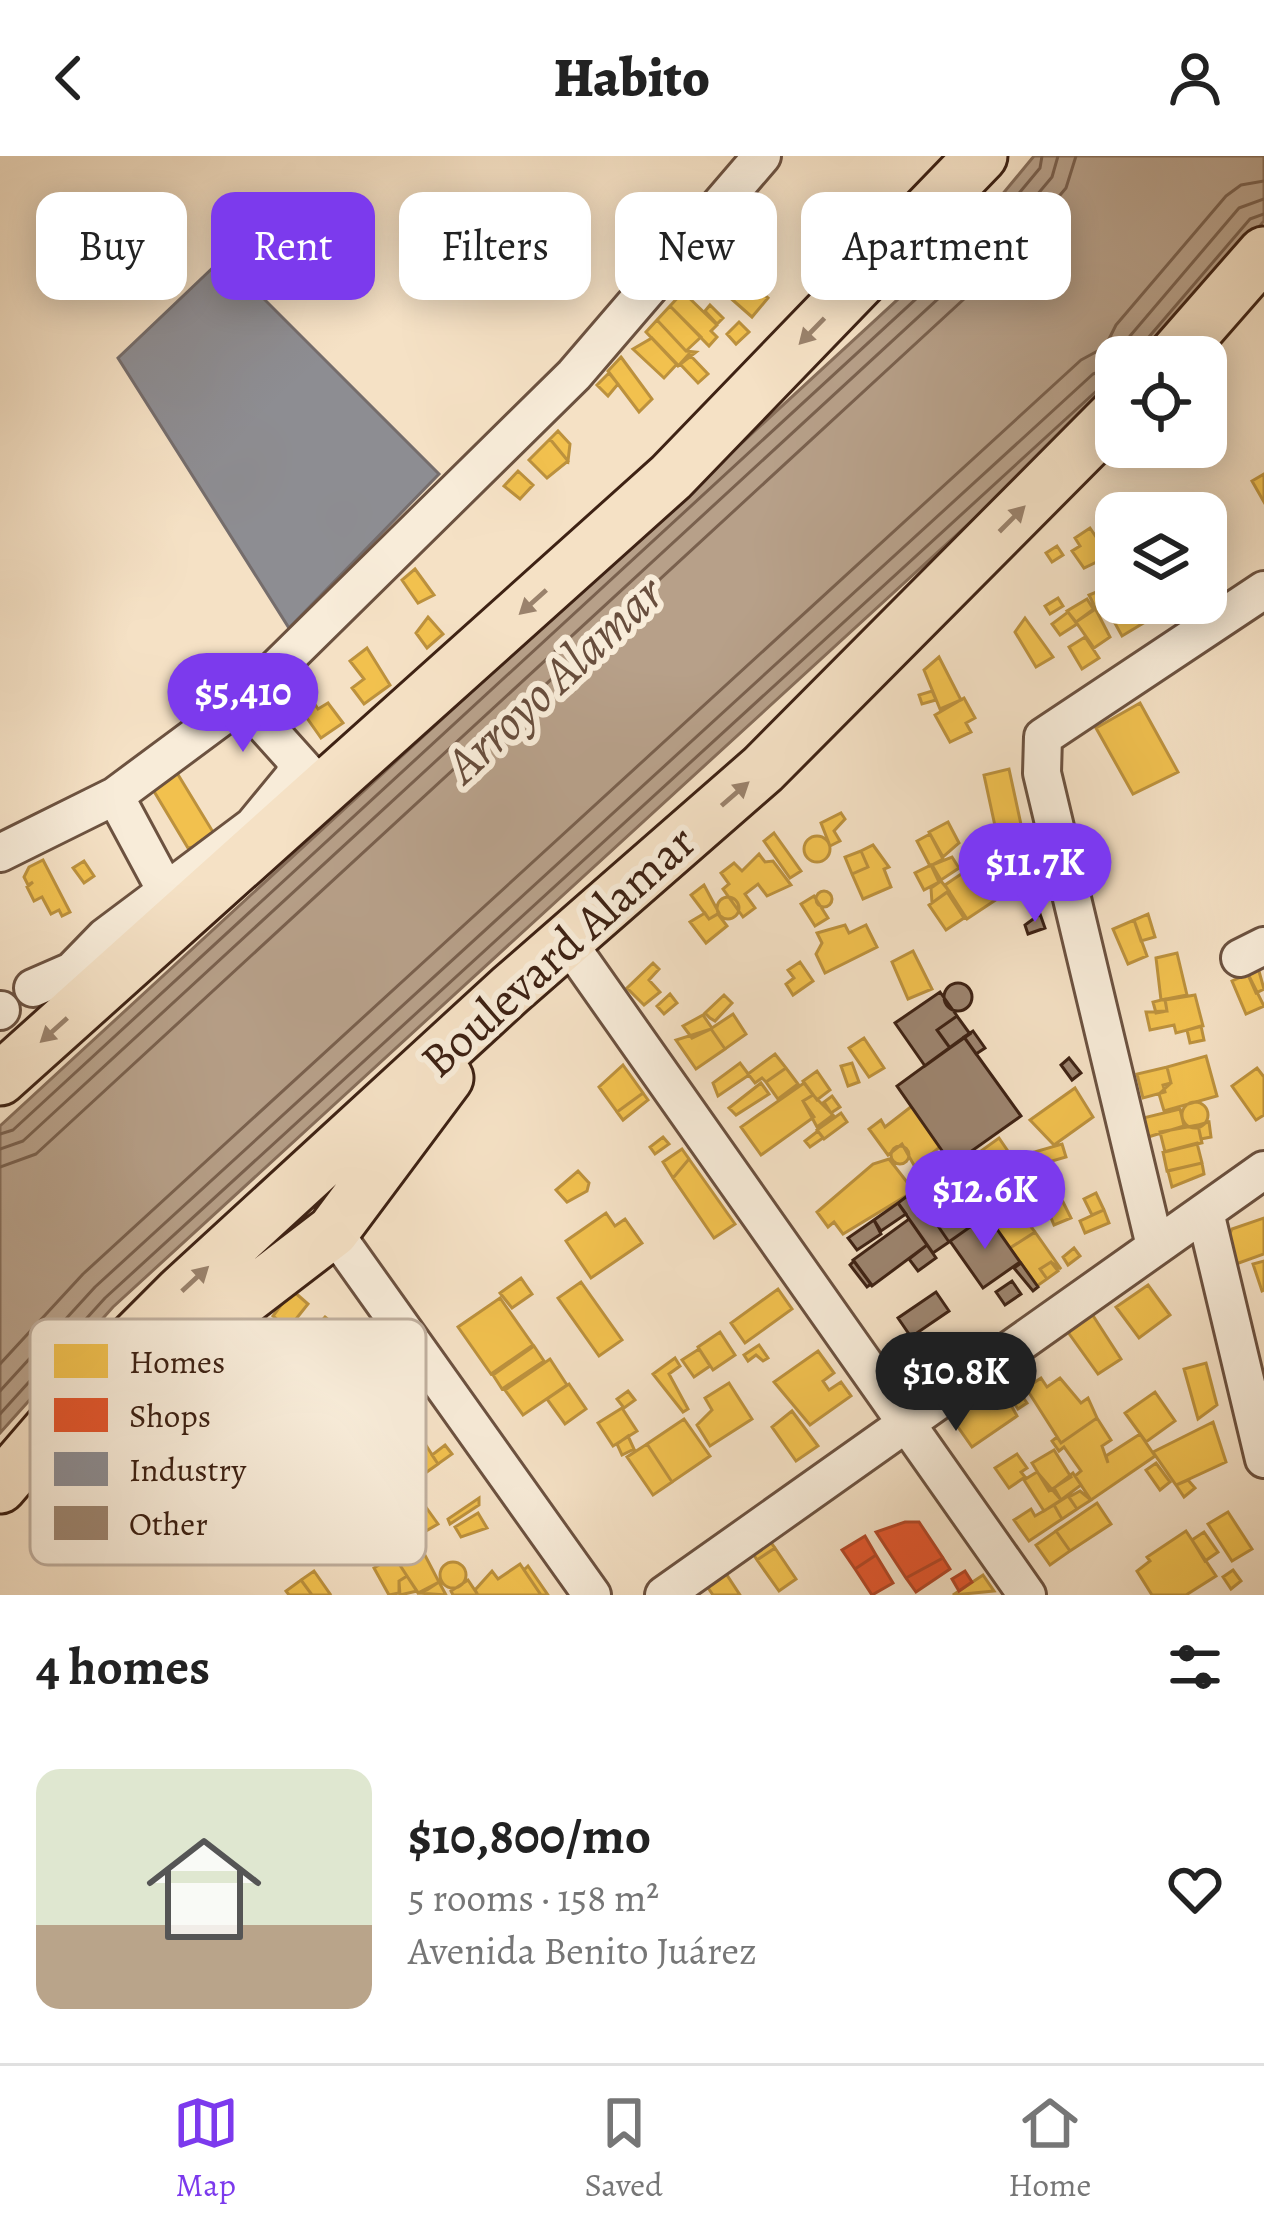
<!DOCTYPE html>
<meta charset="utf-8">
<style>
body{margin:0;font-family:Alegreya,serif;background:#f6f6f6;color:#222;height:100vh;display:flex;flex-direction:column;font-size:45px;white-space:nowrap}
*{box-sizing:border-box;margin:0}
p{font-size:39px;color:#767676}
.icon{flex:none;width:66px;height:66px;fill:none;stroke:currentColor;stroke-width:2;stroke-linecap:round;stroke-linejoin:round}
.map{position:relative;height:1439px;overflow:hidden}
.sheet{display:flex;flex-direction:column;background:#fff;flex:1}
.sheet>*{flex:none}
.banner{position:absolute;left:36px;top:36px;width:1194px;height:108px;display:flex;gap:24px}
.controls{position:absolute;left:1095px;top:180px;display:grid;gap:24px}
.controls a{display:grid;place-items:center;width:132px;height:132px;border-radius:24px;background:#fff;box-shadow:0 6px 30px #0003;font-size:60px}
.price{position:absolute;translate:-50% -102px;padding:0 27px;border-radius:42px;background:#7c3aed;color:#fff;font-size:39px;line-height:78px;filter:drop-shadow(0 3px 6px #0008)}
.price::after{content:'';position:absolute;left:50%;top:72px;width:36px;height:27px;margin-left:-18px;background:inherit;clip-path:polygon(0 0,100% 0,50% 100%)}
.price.current{background:#222;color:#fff}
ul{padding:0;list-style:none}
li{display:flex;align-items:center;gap:36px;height:300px;padding:0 36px}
li span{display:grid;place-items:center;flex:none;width:336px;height:240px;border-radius:24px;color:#555}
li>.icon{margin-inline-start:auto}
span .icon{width:144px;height:144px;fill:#fffc;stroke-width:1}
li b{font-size:51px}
h2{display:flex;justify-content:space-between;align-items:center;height:144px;padding:0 36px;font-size:51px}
.chip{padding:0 42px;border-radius:24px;background:#fff;box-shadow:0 6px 30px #0003;font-size:42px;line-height:108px}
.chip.current{background:#7c3aed;color:#fff}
header{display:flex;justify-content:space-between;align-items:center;height:156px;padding:0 36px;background:#fff;font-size:54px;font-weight:800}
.tab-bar{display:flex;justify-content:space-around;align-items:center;height:168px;border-top:3px solid #e0e0e0;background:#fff;font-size:33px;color:#767676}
.tab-bar a{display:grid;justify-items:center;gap:6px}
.tab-bar .current{color:#7c3aed}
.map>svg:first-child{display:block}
.water{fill:#b7a089;stroke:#876e5a;stroke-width:3}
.homes{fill:#f2c14e;stroke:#bc913d;stroke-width:3}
.shops{fill:#e4572e;stroke:#b24726;stroke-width:3}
.industry{fill:#8d8d92;stroke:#756d6c;stroke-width:3}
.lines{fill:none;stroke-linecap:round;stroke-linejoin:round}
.shore{stroke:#7a614e;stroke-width:3}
.building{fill:#9d8570;stroke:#3e2214;stroke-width:3}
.minor-casing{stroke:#6c5240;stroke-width:42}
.highway-casing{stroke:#3e2214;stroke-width:57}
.minor{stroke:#f8ecd9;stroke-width:36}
.highway{stroke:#f5e1c5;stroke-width:51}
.oneway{fill:#9a826c}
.labels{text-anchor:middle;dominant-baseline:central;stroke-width:12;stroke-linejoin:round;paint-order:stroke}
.street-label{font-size:48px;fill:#3e2214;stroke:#f8ecd9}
.water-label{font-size:51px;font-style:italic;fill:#684e3d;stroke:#f8ecd9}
.key{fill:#f8ecd9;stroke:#c0af9e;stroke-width:3}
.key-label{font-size:33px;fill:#3e2214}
</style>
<header><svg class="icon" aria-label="back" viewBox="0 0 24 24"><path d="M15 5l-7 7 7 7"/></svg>Habito<svg class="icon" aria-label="person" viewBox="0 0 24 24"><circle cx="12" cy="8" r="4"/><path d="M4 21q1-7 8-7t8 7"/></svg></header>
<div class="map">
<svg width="1264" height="1439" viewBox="0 0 1264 1439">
<rect width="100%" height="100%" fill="#f5e1c5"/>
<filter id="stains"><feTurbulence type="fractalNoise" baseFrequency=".00167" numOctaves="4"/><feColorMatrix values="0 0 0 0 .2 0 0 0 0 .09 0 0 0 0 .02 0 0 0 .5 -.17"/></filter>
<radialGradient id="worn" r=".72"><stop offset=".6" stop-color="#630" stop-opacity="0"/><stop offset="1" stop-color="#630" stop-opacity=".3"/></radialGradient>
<path class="water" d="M1034,0H1264V65L1147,201H1116V233L113,1151L0,1277V970L972,75Z"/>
<path class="homes" d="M718,98L768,142L752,161L702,117Z
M683,136L717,169L711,175L717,181L709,190L670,150Z
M710,149L723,162L717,168L705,155Z
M670,150L701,181L686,195L657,164Z
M657,164L686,195L696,196L678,210L646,176Z
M739,166L749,176L736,188L727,178Z
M652,182L677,208L664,222L633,193Z
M689,198L708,218L698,227L680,208Z
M621,201L652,243L639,256L608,215Z
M609,217L618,228L608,240L597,229Z
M558,275L570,288L568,305L550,283Z
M550,283L568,305L547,322L529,304Z
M518,315L533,329L520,343L504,330Z
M1264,318V346L1252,325Z
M1090,372L1109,400L1084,412L1072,395L1080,390L1075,382Z
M1206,386L1217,403L1206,410Z
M1057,390L1063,399L1052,406L1046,397Z
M415,413L434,439L418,447L402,424Z
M1099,435L1107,454L1098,457L1089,439Z
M1058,442L1063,450L1050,458L1045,450Z
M1087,443L1094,454L1076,466L1067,455Z
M1116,445L1145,447L1155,460L1122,480L1106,451Z
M1095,452L1110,481L1094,492L1076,466Z
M1068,456L1077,468L1060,479L1052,468Z
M428,461L443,478L427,492L416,477Z
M1025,462L1053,501L1036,511L1015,476Z
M1085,481L1099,502L1082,513L1069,491Z
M367,492L390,529L364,548L352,532L364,523L350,505Z
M939,501L961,544L940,553L924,514Z
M303,512L315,529L296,544L284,527Z
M932,535L936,544L922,548L919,539Z
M307,536L318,553L328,547L343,567L321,582L295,545Z
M267,539L280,553L273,563L283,555L296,569L289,575L254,553Z
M964,542L975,562L966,567L971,576L950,586L935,559Z
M1140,547L1178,616L1133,638L1096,572Z
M174,612L213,676L193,691L188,692L149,627Z
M1009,613L1028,701L1003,707L984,619Z
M841,657L845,663L834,675L840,685L830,690L821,667Z
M948,666L959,687L943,701L929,676Z
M774,677L801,715L790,722L764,685Z
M930,678L943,703L930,710L917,685Z
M804 693a13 13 0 1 1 26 0a13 13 0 1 1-26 0Z
M873,689L889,711L884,713L891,731L863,743L852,718L868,711L861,695Z
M861,695L868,711L852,718L845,701Z
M759,698L765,706L773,705L791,729L767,740L758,728L745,738L755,752L743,761L723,733L729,728L721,717L734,707L742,715Z
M952,701L959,712L941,724L932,709Z
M43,704L70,756L62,760L59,754L51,758L42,741L34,745L27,731L33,726L28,729L24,721L29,711Z
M84,705L94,720L84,727L73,712Z
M979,706L1003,739L967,763L945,729Z
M931,709L939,726L924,734L915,717Z
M991 721a10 10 0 1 1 20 0a10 10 0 1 1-20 0Z
M941,725L949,735L932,747L931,732Z
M704,729L719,757L709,763L691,739Z
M816 743a8 8 0 1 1 16 0a8 8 0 1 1-16 0Z
M947,736L964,762L946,774L929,749Z
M814,740L828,762L815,770L801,748Z
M717 752a11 11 0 1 1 22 0a11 11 0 1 1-22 0Z
M705,757L709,763L718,758L727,770L706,787L690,766Z
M1148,758L1155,781L1141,785L1134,764Z
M1134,764L1147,800L1128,808L1113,773Z
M845,769L849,777L866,769L877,791L825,817L816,798L822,787L817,777Z
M913,795L932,833L908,843L892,806Z
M1177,797L1187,839L1161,844L1156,802Z
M800,806L813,825L793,839L786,828L794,822L788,814Z
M653,807L659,813L649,824L660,836L644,849L627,832Z
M1257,808L1264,833L1256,837L1245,812Z
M1248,818L1264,850L1246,858L1232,825Z
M670,838L677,847L664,858L657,850Z
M724,839L732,847L715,865L710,862L705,857Z
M1195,839L1203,870L1176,877L1174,869L1150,874L1146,856L1167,855L1165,844Z
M1165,843L1167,855L1156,857L1153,846Z
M733,858L746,878L725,893L711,873L692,882L683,870L703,859L712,872Z
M1201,870L1204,884L1190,887L1187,874Z
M711,873L725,893L696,913L676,884Z
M864,882L884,912L869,921L849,892Z
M775,898L786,912L766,926L762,922L755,927L748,918Z
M1206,900L1217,940L1164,955L1159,938L1171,927L1167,911Z
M740,907L749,919L718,940L713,927Z
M852,907L859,926L848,930L841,910Z
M623,909L643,937L617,956L599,931Z
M1167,911L1171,927L1163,929L1165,936L1143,942L1137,918Z
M786,912L798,928L778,943L766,926Z
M1257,912L1264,921V959L1256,964L1232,930Z
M817,915L830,934L817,944L803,925Z
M761,927L769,938L736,959L729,952Z
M804,927L813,939L803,945L814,961L761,999L741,971Z
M1075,932L1093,961L1054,989L1030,964Z
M643,937L648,944L623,964L617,956Z
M813,939L833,959L817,971L803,945Z
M832,940L840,951L831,957L824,946Z
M1182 959a13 13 0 1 1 26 0a13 13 0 1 1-26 0Z
M912,950L940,991L915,1011L902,988L888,999L869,973L881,964L885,971Z
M1180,953L1184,970L1148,981L1143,962Z
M841,957L847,966L824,983L817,974Z
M1209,966L1211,981L1201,983L1198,969Z
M1198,969L1202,987L1165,996L1160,976Z
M818,975L823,982L810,991L805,985Z
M663,981L669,988L655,998L650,991Z
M999,982L1016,1007L984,1029L967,1005Z
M1197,987L1202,1007L1167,1015L1163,996Z
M1062,988L1066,1001L1035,1010L1031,997Z
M891 999a9 9 0 1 1 18 0a9 9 0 1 1-18 0Z
M682,993L689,1003L673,1022L663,1006Z
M689,1003L735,1068L714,1082L673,1022Z
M889,1003L914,1035L843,1078L834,1066L828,1071L817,1056L873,1008Z
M967,1005L984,1029L972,1038L955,1013Z
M1202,1007L1204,1018L1172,1031L1168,1015Z
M578,1015L589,1027L587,1035L567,1046L556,1034Z
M1051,1020L1056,1039L1043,1042L1038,1023Z
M1096,1037L1104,1054L1092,1059L1084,1043Z
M1013,1046L1035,1076L1010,1092L990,1063Z
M1063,1046L1071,1062L1054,1069L1047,1052Z
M1104,1054L1109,1067L1085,1077L1080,1065Z
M606,1057L615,1070L625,1063L642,1087L591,1122L566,1085Z
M1264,1062V1098L1236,1108L1228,1082L1232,1073Z
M1035,1076L1061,1113L1051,1106L1040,1113L1047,1123L1037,1130L1010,1092Z
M1074,1092L1080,1100L1068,1109L1063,1101Z
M1264,1105V1134L1262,1135L1253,1108Z
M1051,1106L1058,1115L1047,1123L1040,1113Z
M521,1122L532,1138L512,1152L500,1137Z
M581,1126L622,1184L599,1200L558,1142Z
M1148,1129L1170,1159L1139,1182L1116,1151Z
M778,1133L792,1153L745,1187L731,1167Z
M292,1134L308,1148L288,1173L273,1160Z
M500,1142L533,1189L491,1218L458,1171Z
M252,1150L284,1178L248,1219L222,1188Z
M1090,1155L1121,1203L1098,1218L1065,1172Z
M325,1161L341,1174L330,1185L315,1172Z
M720,1176L735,1199L713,1214L698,1191Z
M759,1189L768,1202L763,1205L756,1199L748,1205L744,1199Z
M534,1190L544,1205L502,1233L493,1219Z
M699,1193L710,1210L694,1221L682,1204Z
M818,1195L834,1217L823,1225L829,1234L841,1226L851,1240L810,1269L774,1226Z
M675,1202L680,1210L669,1218L688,1253L683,1256L653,1218Z
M550,1203L567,1229L523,1259L505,1234Z
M1206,1207L1217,1249L1198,1263L1184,1213Z
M1041,1222L1047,1231L1060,1222L1081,1247L1088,1242L1097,1262L1061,1287L1026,1232Z
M729,1227L752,1263L710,1290L697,1269L712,1254L705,1242Z
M569,1228L586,1253L565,1268L547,1243Z
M991,1233L998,1243L1005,1238L1017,1260L972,1291L951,1261Z
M1018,1234L1027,1247L1018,1253L1009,1240Z
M628,1235L635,1244L624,1252L617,1243Z
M1155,1236L1175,1265L1146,1286L1125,1257Z
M622,1252L637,1275L613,1290L598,1267Z
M792,1255L818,1290L796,1305L772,1271Z
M1097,1262L1111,1284L1102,1290L1108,1307L1106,1300L1140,1278L1155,1300L1091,1344L1075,1320L1081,1315L1064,1291L1059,1295L1052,1285L1057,1281L1061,1287Z
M684,1263L710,1300L672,1326L647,1288Z
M1213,1266L1226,1306L1176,1329L1153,1296Z
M628,1280L634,1293L622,1299L617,1288Z
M422,1283L438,1308L410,1328L393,1303Z
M647,1288L672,1326L653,1339L627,1301Z
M445,1289L452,1298L438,1308L432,1299Z
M1054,1294L1071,1321L1049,1335L1032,1307Z
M1017,1298L1027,1312L1021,1316L1025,1321L1009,1332L995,1312Z
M1156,1307L1170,1326L1160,1334L1146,1314Z
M1037,1316L1061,1344L1044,1355L1024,1324Z
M1073,1317L1081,1329L1061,1344L1054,1332Z
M1188,1324L1195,1332L1184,1341L1176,1329Z
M410,1329L438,1368L388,1397L378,1371L401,1359L391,1341Z
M1080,1335L1091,1344L1077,1353L1069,1341Z
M1068,1340L1077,1353L1062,1363L1054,1349Z
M479,1342V1349L450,1368L448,1363Z
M1097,1347L1111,1368L1070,1395L1056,1375Z
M1054,1349L1062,1363L1029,1385L1014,1364L1031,1353L1035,1360Z
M1228,1356L1252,1393L1232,1405L1208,1368Z
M478,1357L487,1372L461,1381L455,1371Z
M1056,1375L1070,1395L1050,1409L1036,1389Z
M1186,1375L1216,1420L1186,1439H1152L1137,1415L1150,1405L1147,1401Z
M1204,1376L1218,1396L1205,1405L1192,1384Z
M767,1381L775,1392L757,1404L750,1393Z
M417,1384L439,1426L418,1437L394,1400Z
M775,1392L796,1423L779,1435L757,1404Z
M394,1400L407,1420L399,1425V1437L389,1439L374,1412Z
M440 1419a13 13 0 1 1 26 0a13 13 0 1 1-26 0Z
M520,1408L541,1439H478L475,1434L492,1415L498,1423Z
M528,1410L548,1439H541L524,1414Z
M723,1413L740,1439H713L704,1426Z
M1233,1414L1241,1425L1231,1433L1223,1421Z
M314,1415L330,1438L328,1439H312L301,1424Z
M983,1419L994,1435L953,1439Z
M407,1420L417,1435L400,1439L399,1425Z
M301,1424L312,1439H289L286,1435Z
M468,1424L478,1439H453L451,1435Z
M439,1426L446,1439L418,1437L427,1434Z"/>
<path class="shops" d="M905,1366H919L943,1402L906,1422L876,1376Z
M865,1380L876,1399L855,1413L842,1394Z
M876,1399L893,1427L872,1439L855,1413Z
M943,1402L950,1413L916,1436L906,1422Z
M965,1415L972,1426L959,1435L952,1423Z"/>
<path class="industry" d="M223,102L439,318L289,472L118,202Z"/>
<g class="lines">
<path class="shore" d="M1124,201L1130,180L1239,52L1264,43
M1139,201L1142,189L1250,63L1264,58
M0,978L13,974L980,84L1040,12L1042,0
M0,993L23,985L990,95L1052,21L1058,0
M0,1011L36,998L1002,108L1066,32L1076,0
M0,1208L83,1118L1081,204L1105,191L1116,169L1226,40L1241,29L1264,25
M0,1235L95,1131L1093,218L1116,210
M0,1258L105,1142L1103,229L1116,225"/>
</g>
<path class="building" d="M1040,758L1045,772L1028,778L1025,769Z
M944 841a14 14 0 1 1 28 0a14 14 0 1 1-28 0Z
M940,836L957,860L937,874L950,892L925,910L895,867Z
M957,860L970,878L950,892L937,874Z
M973,875L985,892L976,898L964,881Z
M964,881L1021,960L952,1009L897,930Z
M1069,902L1081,917L1072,924L1061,909Z
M952,1009L987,1059L949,1086L914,1035Z
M914,1035L949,1086L933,1097L898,1047Z
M898,1047L906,1058L881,1075L874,1064Z
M987,1059L1020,1106L983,1132L950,1085Z
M909,1063L927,1089L872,1130L853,1104Z
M874,1064L881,1078L857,1094L848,1082Z
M927,1089L936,1102L918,1115L909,1103Z
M854,1105L871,1128L867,1131L850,1109Z
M1021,1107L1038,1131L1033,1135L1014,1112Z
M1012,1125L1021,1138L1005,1149L996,1136Z
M936,1136L949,1155L911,1181L898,1162Z
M920,1182L936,1204L919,1214L905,1193Z"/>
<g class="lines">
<g class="minor-casing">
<path id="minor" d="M243,545L313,623
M115,640L165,733
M0,697L115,640L243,545L574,219L762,0
M567,785L1027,1439
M1240,802L1264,790
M33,832L72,815L105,781L253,670L295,619L296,605
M0,855L1,854
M1205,1056L1264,1303
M333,1075L592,1439
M1155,1090L1042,617L1043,581L1264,434
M664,1439L1264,1014"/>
</g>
<g class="highway-casing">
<path id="highway" d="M1173,201L1264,97
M0,923L671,321L981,0
M105,1250L333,1075L447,922
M0,1331L84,1233L181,1136L510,834L763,613L1116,258"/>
</g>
<use href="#minor" class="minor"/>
<use href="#highway" class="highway"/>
</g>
<defs><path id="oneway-solid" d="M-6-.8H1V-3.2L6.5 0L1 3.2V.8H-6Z" transform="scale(3)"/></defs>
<g class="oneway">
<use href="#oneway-solid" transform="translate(812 175) rotate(134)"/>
<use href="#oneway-solid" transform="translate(1012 363) rotate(-45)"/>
<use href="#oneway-solid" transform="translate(533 446) rotate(138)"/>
<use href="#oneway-solid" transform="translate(735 638) rotate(-41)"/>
<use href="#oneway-solid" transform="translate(54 874) rotate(138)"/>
<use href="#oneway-solid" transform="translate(195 1123) rotate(-43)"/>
</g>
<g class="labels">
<g class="street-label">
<text transform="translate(558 795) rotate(-42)">Boulevard Alamar</text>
</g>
<g class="water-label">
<text transform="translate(554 523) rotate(-43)">Arroyo Alamar</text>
</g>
</g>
<rect x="30" y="1163" width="396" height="246" rx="18" class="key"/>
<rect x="54" y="1188" width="54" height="34" fill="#f2c14e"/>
<rect x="54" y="1242" width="54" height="34" fill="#e4572e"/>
<rect x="54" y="1296" width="54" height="34" fill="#8d8d92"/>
<rect x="54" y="1350" width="54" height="34" fill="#9d8570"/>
<g class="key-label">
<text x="129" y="1217">Homes</text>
<text x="129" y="1271">Shops</text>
<text x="129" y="1325">Industry</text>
<text x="129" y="1379">Other</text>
</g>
<rect width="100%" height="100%" filter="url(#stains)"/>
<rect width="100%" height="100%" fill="url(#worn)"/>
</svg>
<div class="controls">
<a><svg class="icon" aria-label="locate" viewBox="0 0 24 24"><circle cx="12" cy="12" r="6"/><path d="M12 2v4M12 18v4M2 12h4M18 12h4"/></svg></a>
<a><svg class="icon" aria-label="layers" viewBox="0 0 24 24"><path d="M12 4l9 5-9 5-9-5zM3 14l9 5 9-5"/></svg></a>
</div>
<b class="price" style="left:243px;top:599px">$5,410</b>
<b class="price" style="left:1035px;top:769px">$11.7K</b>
<b class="price" style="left:985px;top:1096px">$12.6K</b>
<b class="price current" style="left:956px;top:1278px">$10.8K</b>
<div class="banner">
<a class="chip">Buy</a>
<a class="chip current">Rent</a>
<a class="chip">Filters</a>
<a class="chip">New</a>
<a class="chip">Apartment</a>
</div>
</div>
<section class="sheet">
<h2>4 homes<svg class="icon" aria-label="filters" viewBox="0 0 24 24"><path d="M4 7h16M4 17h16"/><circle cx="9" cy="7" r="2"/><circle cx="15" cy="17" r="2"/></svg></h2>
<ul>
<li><span style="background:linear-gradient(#dfe7d0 65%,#b9a48a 0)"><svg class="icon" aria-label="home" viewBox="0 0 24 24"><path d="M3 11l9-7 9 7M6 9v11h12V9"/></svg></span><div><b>$10,800/mo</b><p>5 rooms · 158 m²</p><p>Avenida Benito Juárez</p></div><svg class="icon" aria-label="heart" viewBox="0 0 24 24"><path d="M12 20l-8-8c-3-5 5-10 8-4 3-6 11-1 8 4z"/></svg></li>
</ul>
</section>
<nav class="tab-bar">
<a class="current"><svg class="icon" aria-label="map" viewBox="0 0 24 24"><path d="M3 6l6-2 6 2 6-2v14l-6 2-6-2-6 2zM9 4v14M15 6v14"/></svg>Map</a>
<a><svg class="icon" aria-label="saved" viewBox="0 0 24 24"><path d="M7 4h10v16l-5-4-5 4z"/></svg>Saved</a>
<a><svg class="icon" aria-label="home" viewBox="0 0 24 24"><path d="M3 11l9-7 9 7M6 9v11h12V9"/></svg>Home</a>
</nav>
